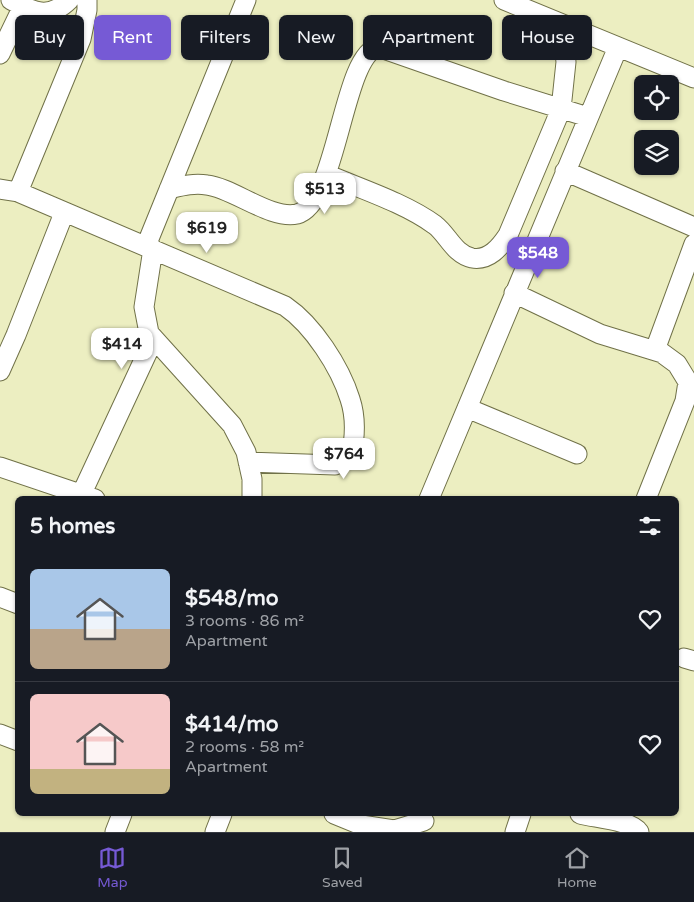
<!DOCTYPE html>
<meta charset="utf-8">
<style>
body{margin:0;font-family:"Varela Round",sans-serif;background:#242831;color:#f1f3f6;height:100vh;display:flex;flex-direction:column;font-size:19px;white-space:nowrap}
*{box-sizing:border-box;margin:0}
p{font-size:16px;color:#9ea1a6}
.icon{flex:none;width:28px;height:28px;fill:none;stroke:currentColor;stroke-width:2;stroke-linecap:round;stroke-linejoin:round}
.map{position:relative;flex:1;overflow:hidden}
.details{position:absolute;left:15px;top:496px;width:664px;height:320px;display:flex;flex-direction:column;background:#171b24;border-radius:8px;box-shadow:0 1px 4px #0004}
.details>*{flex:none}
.guide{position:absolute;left:15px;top:15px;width:665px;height:45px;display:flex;gap:10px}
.fabs{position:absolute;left:634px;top:75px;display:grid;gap:10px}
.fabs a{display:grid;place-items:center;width:45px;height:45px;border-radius:8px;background:#171b24;box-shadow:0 1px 4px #0004;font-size:25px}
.price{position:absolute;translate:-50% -42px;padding:0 11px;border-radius:10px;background:#fff;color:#222;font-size:16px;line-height:32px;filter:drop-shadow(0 1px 2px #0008)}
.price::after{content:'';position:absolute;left:50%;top:30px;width:15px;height:11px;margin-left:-8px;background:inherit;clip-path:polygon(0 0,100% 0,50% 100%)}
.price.active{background:#765ad5;color:#fff}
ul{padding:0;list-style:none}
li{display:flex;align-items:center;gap:15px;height:125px;padding:0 15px}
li+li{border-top:1px solid #363941}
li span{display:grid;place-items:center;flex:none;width:140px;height:100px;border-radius:8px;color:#555}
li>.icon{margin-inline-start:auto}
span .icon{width:60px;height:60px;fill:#fffc;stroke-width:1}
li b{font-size:21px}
h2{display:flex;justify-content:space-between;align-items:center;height:60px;padding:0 15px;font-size:21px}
.tag{padding:0 18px;border-radius:8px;background:#171b24;box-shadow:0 1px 4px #0004;font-size:18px;line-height:45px}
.tag.active{background:#765ad5;color:#fff}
.tab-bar{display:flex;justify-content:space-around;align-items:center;height:70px;border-top:1px solid #363941;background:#171b24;font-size:14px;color:#9ea1a6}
.tab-bar a{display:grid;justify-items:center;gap:2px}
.tab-bar .active{color:#765ad5}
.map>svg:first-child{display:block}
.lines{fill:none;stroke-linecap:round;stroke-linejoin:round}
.minor-casing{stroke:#707148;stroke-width:21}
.minor{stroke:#fff;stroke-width:19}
</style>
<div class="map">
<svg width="694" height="832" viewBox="0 0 694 832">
<rect width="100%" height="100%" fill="#eceec1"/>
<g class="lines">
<g class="minor-casing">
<path id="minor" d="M11,0C33,12 49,20 69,0
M504,0L694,78
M0,54L23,6
M565,171L694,227
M326,174C361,189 405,203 435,225C448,235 454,254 472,258C489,261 500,247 508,235L561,109L566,62L562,24
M0,189L18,192L285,306C313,325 340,367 350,399C356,417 355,438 351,456L335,465L248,462
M169,189C182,186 193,183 207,185C233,188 271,220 297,214C338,203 342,56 378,47L504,91L588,117
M18,192L81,39L87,10V0
M146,246L246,0
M514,293L600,334L662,353L677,364L688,382L685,401L646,499
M149,333L232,425L246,452L252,479V499
M655,350L694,244
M0,371L16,335L64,213
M467,408L577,454
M0,467L95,499
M82,493L149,349V333L144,307L153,249
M429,499L618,47
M0,597L18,604
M684,658L694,661
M0,734L18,741
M334,814L361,825L394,830L424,821
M580,814C594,818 631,820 639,832
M115,832L122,814
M215,832L222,814
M515,832L521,814"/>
</g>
<use href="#minor" class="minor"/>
</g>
</svg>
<div class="fabs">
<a><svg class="icon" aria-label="locate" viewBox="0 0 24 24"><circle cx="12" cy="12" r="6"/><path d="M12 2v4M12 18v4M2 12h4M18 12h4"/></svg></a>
<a><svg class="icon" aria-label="layers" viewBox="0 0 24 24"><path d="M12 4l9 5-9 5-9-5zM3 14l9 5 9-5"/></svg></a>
</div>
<b class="price" style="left:325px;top:215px">$513</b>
<b class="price" style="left:207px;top:254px">$619</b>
<b class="price active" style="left:538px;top:279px">$548</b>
<b class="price" style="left:122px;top:370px">$414</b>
<b class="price" style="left:344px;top:480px">$764</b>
<div class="guide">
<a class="tag">Buy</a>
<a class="tag active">Rent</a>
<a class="tag">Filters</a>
<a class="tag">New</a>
<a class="tag">Apartment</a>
<a class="tag">House</a>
</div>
<section class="details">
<h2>5 homes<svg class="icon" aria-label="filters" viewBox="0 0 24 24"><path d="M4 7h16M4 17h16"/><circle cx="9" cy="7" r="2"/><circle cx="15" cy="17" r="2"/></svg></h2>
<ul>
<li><span style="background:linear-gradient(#a9c7e8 60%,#b9a48a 0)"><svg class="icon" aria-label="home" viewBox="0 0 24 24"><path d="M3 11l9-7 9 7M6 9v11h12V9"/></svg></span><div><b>$548/mo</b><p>3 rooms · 86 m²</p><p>Apartment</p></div><svg class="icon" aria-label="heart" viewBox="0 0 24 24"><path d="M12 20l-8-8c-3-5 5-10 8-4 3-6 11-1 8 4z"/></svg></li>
<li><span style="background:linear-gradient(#f6c9c9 75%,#c2b280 0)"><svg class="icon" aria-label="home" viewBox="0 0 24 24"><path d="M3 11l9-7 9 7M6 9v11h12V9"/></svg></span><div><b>$414/mo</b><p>2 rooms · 58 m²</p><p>Apartment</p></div><svg class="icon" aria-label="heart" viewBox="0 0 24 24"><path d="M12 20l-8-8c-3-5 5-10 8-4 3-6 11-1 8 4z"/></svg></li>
</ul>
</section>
</div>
<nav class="tab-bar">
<a class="active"><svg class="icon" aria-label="map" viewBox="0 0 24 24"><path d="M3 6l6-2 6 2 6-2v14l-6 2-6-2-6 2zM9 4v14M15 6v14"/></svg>Map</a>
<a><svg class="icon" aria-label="saved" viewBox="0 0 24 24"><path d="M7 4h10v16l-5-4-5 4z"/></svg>Saved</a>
<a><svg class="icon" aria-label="home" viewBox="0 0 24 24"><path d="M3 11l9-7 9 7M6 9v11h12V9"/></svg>Home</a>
</nav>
